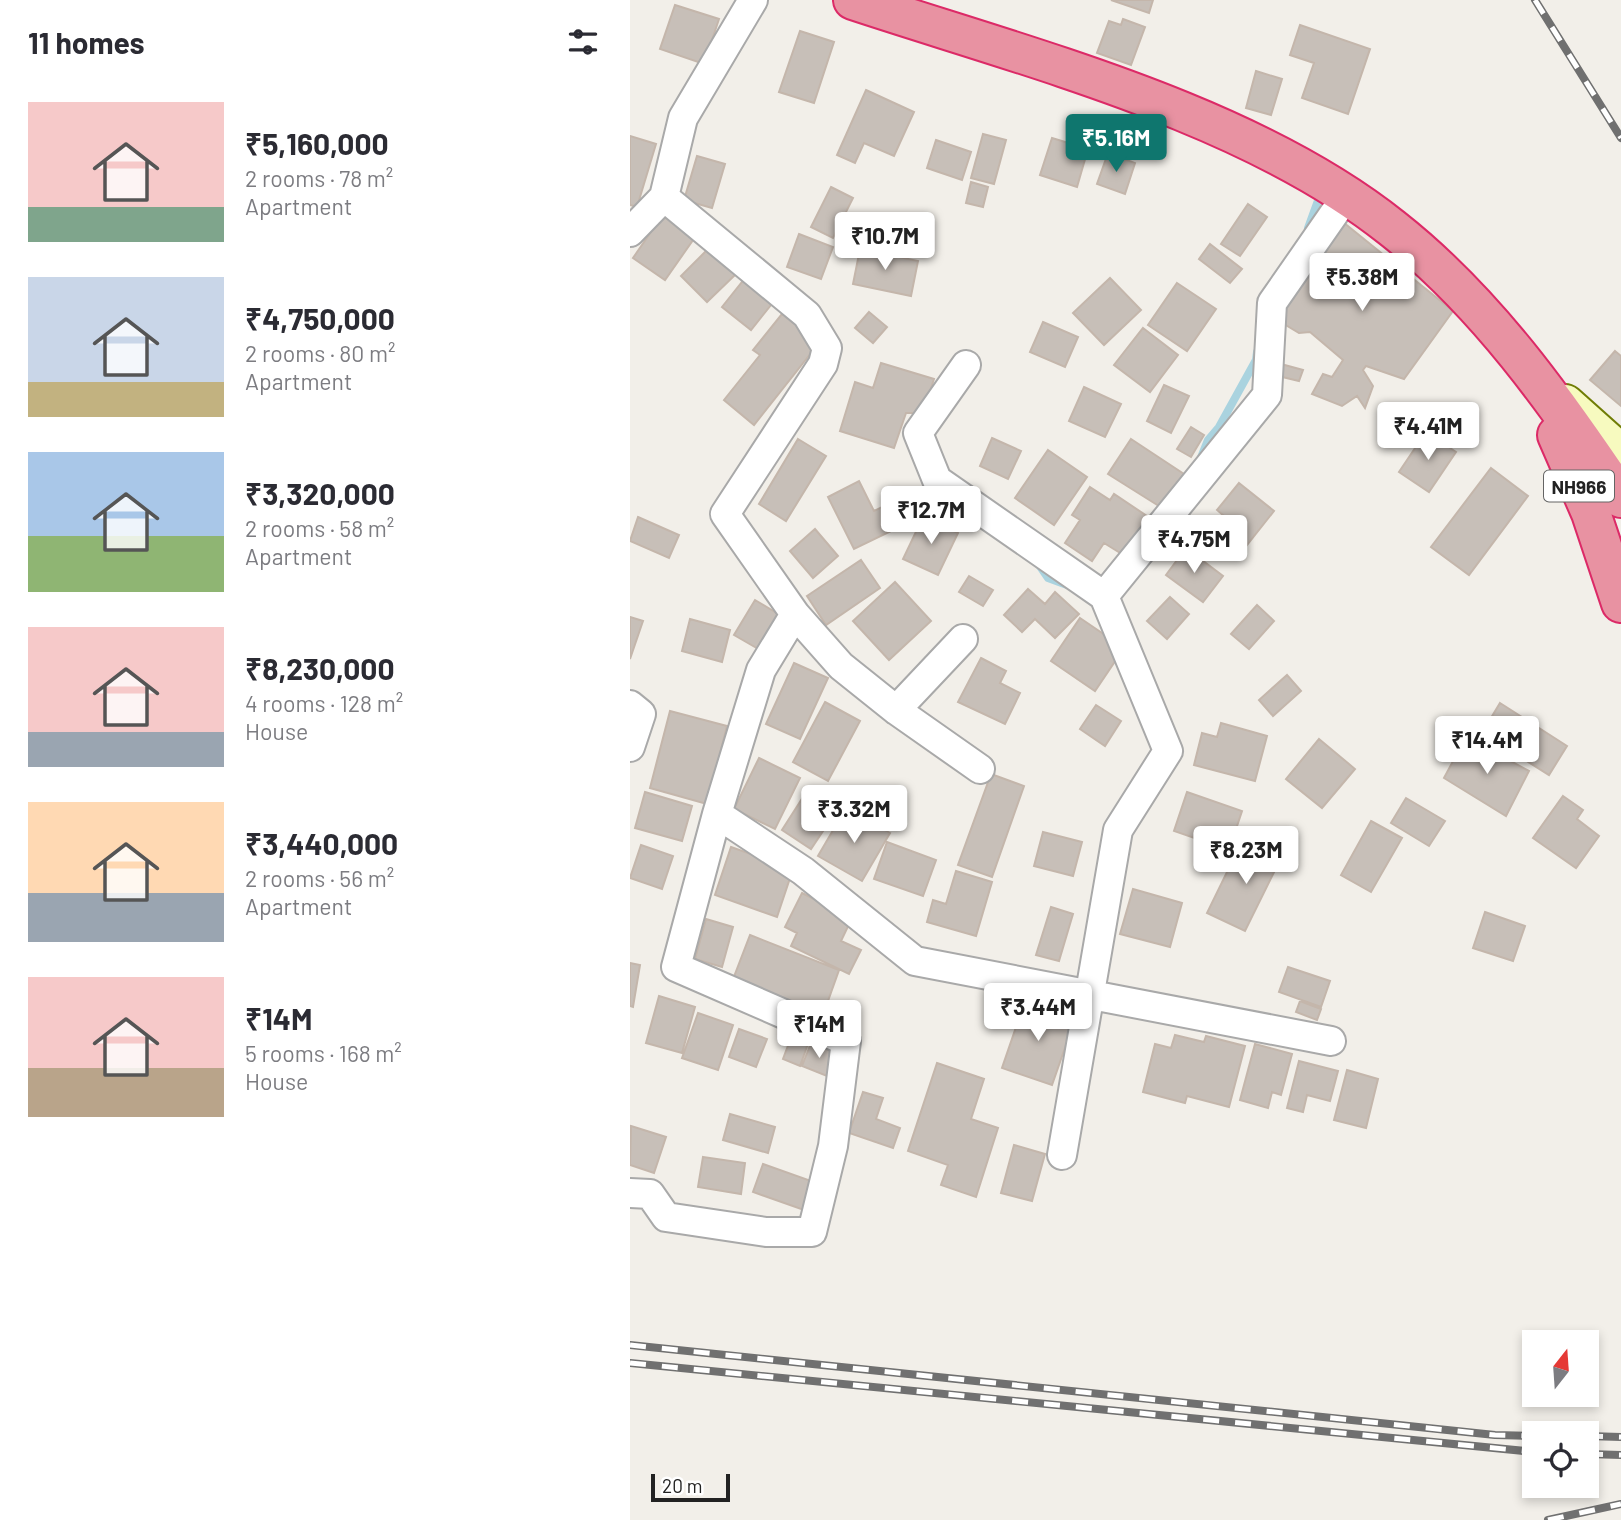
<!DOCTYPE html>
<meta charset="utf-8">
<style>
body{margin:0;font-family:Barlow,sans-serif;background:#f7f7f7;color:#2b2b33;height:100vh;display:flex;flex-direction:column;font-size:26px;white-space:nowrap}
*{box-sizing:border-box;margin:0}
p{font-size:23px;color:#7c7c81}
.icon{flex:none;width:38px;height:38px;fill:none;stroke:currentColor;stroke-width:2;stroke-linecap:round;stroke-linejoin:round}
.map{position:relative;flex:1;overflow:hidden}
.panel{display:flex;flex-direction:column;background:#fff;width:630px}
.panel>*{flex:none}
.needle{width:46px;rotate:17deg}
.fabs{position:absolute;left:892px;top:1330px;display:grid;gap:14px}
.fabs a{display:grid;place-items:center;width:77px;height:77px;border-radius:0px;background:#fff;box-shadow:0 4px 10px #0003;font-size:35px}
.scale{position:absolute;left:21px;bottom:18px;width:79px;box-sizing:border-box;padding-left:7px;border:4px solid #222;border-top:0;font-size:19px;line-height:24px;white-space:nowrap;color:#222;-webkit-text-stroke:5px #fff;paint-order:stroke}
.price{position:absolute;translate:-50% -60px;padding:0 16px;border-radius:7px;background:#fff;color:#222;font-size:23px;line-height:46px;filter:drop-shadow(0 2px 4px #0008)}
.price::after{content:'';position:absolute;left:50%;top:42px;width:21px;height:16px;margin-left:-10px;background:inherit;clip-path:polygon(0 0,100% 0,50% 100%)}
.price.current{background:#0f766e;color:#fff}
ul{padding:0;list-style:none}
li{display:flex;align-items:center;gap:21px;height:175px;padding:0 28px}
li span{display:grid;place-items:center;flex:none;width:196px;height:140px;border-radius:0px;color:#555}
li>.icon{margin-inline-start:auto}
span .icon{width:84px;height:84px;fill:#fffc;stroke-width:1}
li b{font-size:30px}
h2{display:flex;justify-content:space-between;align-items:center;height:84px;padding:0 28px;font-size:30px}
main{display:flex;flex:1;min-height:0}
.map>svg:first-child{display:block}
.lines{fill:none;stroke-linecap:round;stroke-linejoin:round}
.stream{stroke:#aad3df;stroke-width:8}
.building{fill:#c7bfb8;stroke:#c4b6ab;stroke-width:2}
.street-casing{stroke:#a9a9a9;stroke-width:32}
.secondary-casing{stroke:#707d05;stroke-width:42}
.highway-casing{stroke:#dc2a67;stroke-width:42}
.street{stroke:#fff;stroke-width:28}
.secondary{stroke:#f7fabf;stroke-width:38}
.highway{stroke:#e892a2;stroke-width:38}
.rail-casing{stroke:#707070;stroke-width:8}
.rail{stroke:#fff;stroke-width:5;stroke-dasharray:16;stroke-linecap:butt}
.labels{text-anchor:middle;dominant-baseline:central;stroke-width:7;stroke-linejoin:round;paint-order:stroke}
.shield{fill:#fff;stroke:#646464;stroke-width:2}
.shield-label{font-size:19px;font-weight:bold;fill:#222}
</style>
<main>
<section class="panel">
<h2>11 homes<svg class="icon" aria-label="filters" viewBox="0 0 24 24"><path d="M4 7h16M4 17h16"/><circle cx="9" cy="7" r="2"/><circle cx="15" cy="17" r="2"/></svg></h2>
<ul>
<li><span style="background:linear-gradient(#f6c9c9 75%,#7fa58c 0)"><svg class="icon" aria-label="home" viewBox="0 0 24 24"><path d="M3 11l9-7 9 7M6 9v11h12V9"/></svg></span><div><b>₹5,160,000</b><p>2 rooms · 78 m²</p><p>Apartment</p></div></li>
<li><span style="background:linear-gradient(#c9d6e8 75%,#c2b280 0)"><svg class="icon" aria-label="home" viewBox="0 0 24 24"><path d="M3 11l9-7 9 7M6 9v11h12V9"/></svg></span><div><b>₹4,750,000</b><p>2 rooms · 80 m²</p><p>Apartment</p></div></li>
<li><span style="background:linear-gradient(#a9c7e8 60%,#8fb573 0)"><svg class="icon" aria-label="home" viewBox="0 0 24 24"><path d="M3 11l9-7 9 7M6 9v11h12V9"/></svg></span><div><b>₹3,320,000</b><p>2 rooms · 58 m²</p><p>Apartment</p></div></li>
<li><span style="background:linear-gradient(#f6c9c9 75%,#9aa5b1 0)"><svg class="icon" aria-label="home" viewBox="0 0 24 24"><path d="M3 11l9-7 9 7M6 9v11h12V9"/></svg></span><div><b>₹8,230,000</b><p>4 rooms · 128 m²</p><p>House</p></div></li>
<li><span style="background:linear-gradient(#ffd9b3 65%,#9aa5b1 0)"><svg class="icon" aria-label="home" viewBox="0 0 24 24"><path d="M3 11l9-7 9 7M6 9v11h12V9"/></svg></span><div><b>₹3,440,000</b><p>2 rooms · 56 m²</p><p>Apartment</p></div></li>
<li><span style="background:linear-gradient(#f6c9c9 65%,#b9a48a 0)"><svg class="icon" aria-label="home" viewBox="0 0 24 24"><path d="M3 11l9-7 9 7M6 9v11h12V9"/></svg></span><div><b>₹14M</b><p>5 rooms · 168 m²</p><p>House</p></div></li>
</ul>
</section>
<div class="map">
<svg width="991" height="1520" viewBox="0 0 991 1520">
<rect width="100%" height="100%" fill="#f2efe9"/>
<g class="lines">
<path class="stream" d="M678,228L690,195
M570,460L578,440L589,427L626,360L627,352
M407,562L418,578L437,585"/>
</g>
<path class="building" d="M481,0H523L519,13Z
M45,5L89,19L74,64L30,49Z
M493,19L515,27L501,65L467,53L479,21L491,25Z
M670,25L740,49L718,114L672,98L684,63L660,55Z
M170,31L204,42L184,103L149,92Z
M626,71L652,79L641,115L616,108Z
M236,90L284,112L264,156L234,143L225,163L207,155Z
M353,134L376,140L364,184L341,178Z
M0,136L26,144L7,207L0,205Z
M422,138L458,149L447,187L410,175Z
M306,140L341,152L332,180L297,168Z
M478,153L505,163L495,194L467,184Z
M67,156L95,164L82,208L54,200Z
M341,182L358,187L353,207L336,203Z
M201,187L223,198L203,238L181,227Z
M618,204L637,217L610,256L591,244Z
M36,210L68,233L35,280L3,258Z
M708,218L823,311L774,379L736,366L733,370L743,386L735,408L727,396L712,406L682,394L693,374L702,377L713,360L680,332L669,333L654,324V299Z
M169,234L203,247L191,279L157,267Z
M580,244L612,269L600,283L569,259Z
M79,248L106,274L77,302L51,276Z
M230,249L288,261L281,296L223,284Z
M116,277L145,300L121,330L92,307Z
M480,278L511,310L474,345L443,313Z
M547,283L586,309L557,351L518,325Z
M239,312L257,327L243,343L225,328Z
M152,314L189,343L124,425L94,400L130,355L123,350Z
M413,322L448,337L435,367L400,352Z
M513,328L548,355L520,392L484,365Z
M985,351L991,356V406L960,380Z
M251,363L304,379L293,413H276L264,448L210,431L225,382L243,388Z
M651,364L673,370L669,381L648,376Z
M534,385L559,396L541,433L517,421Z
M454,387L491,404L475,437L439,421Z
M561,427L574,435L561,457L547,449Z
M796,432L826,452L799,492L769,472Z
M362,438L391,451L378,479L350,466Z
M168,439L196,456L156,521L129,504Z
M501,439L554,474L532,508L478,474Z
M418,450L457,477L424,525L385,498Z
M861,468L898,496L839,575L801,547Z
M229,481L244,511L279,494L290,517L224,549L198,497Z
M609,483L644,511L613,550L585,528L594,516L587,510Z
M460,487L480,500L484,494L520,518L495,556L474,543L462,561L435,543L450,520L442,515Z
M8,517L49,535L39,558L0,541Z
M293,517L328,533L308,575L273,559Z
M185,529L208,556L183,578L160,551Z
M556,548L593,576L573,602L536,575Z
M231,560L250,588L196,625L177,596Z
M339,576L363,590L353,606L329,592Z
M265,582L301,621L259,660L223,621Z
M398,589L415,604L425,592L449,614L425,638L405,619L392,632L374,615Z
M540,597L559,614L537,639L517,621Z
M125,600L150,615L130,650L104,635Z
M627,605L644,621L619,649L601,634Z
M0,617L13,621L0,659Z
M450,618L494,648L465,691L421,661Z
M60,619L100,630L92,662L52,651Z
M351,658L376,671L370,683L390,693L375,724L328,702Z
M164,663L198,678L170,739L136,724Z
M657,675L671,691L643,716L629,700Z
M195,702L230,721L198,781L163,762Z
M870,703L937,746L919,775L852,733Z
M466,705L491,721L475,746L450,729Z
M40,711L97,726L77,804L20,788Z
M591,723L637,736L625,781L564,765L572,733L587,737Z
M836,737L899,771L876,816L814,778Z
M689,739L725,769L692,808L656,779Z
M129,758L170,778L145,829L104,809Z
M361,774L394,786L362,877L328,865Z
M177,791L207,810L181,849L152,830Z
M15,792L62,806L52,841L5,828Z
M557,792L612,811L599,850L544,831Z
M933,796L953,810L947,819L969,836L946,868L903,838Z
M776,798L815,821L799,846L761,823Z
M216,808L260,833L232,881L188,856Z
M741,821L772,838L741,892L711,875Z
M413,832L452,842L443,876L404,866Z
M625,838L654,852L615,931L577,913L600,866L609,871Z
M257,842L306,860L293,896L244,879Z
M11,845L43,856L32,889L0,878Z
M101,847L163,869L147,917L85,895Z
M326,871L362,882L346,936L297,922L303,900L316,904Z
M503,889L552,903L540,947L490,934Z
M172,893L222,918L211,941L231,950L219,974L161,946L167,933L155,927Z
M421,907L443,914L429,961L406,955Z
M855,912L895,926L883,961L843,948Z
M76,919L103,927L92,967L65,959Z
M120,935L209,970L193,1015L102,982Z
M0,963L10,965L3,1007L0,1006Z
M658,967L700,981L691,1007L649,992Z
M29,996L65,1007L52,1053L16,1043Z
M395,1001L445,1019L422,1085L372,1068Z
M670,1001L691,1009L687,1020L666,1012Z
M68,1013L103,1025L88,1070L52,1058Z
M109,1029L137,1039L126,1067L99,1057Z
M162,1035L179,1041L170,1066L153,1059Z
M545,1035L574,1042L576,1036L615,1046L599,1107L557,1096L555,1103L513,1092L525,1044L541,1048Z
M181,1043L206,1053L197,1076L172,1066Z
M625,1044L662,1054L651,1095L642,1092L638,1108L610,1100Z
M669,1061L708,1071L700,1101L677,1095L673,1112L657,1108Z
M307,1063L354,1079L341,1119L368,1128L346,1197L311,1185L318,1165L278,1151Z
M717,1070L748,1079L736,1128L704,1120Z
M233,1092L253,1098L246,1119L270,1128L263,1148L219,1133Z
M100,1114L145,1127L138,1153L93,1140Z
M1,1126L36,1137L24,1173L0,1165Z
M384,1145L415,1154L402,1201L371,1193Z
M73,1157L115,1163L111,1194L68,1187Z
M133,1164L184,1182L174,1210L123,1192Z"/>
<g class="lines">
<g class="street-casing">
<path id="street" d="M123,0L53,118L34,197L177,315L197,348L193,364L95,514L165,614L131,670L87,814L173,871L285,961L701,1041
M0,232L34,197
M336,365L288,433L307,480L474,596
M165,614L211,666L266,710L350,769
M0,705L11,714L0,747
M266,710L333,639
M432,1155L488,830L538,751L474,596L637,395L642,303L717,195
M0,1193L20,1194L36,1217L136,1232H182L203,1146L216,1041L46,967L87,814"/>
</g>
<g class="secondary-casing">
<path id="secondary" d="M935,404L991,454"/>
</g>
<g class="highway-casing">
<path id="highway" d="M223,0C398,58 618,113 762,228C855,301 926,401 991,498
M927,435L961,513L991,603"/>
</g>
<use href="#street" class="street"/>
<use href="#secondary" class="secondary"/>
<use href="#highway" class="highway"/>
<g class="rail-casing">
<path id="rail" d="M905,0L991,138
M0,1345L865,1435L905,1436
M0,1363L905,1452
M957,1436L991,1437
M957,1454L991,1455
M918,1520L991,1504"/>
</g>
<use href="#rail" class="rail"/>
</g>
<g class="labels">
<rect class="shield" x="914" y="470.5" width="70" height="31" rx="5"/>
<g class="shield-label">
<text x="949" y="486">NH966</text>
</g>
</g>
</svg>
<div class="fabs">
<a><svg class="needle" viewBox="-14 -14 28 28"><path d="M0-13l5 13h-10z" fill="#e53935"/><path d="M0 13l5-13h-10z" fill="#7c7c81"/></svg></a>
<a><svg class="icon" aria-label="locate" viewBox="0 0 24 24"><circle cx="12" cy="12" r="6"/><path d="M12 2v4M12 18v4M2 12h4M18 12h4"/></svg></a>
</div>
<div class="scale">20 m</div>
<b class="price current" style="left:486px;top:174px">₹5.16M</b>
<b class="price" style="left:255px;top:272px">₹10.7M</b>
<b class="price" style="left:732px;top:313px">₹5.38M</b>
<b class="price" style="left:798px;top:462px">₹4.41M</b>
<b class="price" style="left:301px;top:546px">₹12.7M</b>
<b class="price" style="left:564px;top:575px">₹4.75M</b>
<b class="price" style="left:857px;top:776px">₹14.4M</b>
<b class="price" style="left:224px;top:845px">₹3.32M</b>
<b class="price" style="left:616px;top:886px">₹8.23M</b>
<b class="price" style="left:408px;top:1043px">₹3.44M</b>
<b class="price" style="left:189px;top:1060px">₹14M</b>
</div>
</main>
